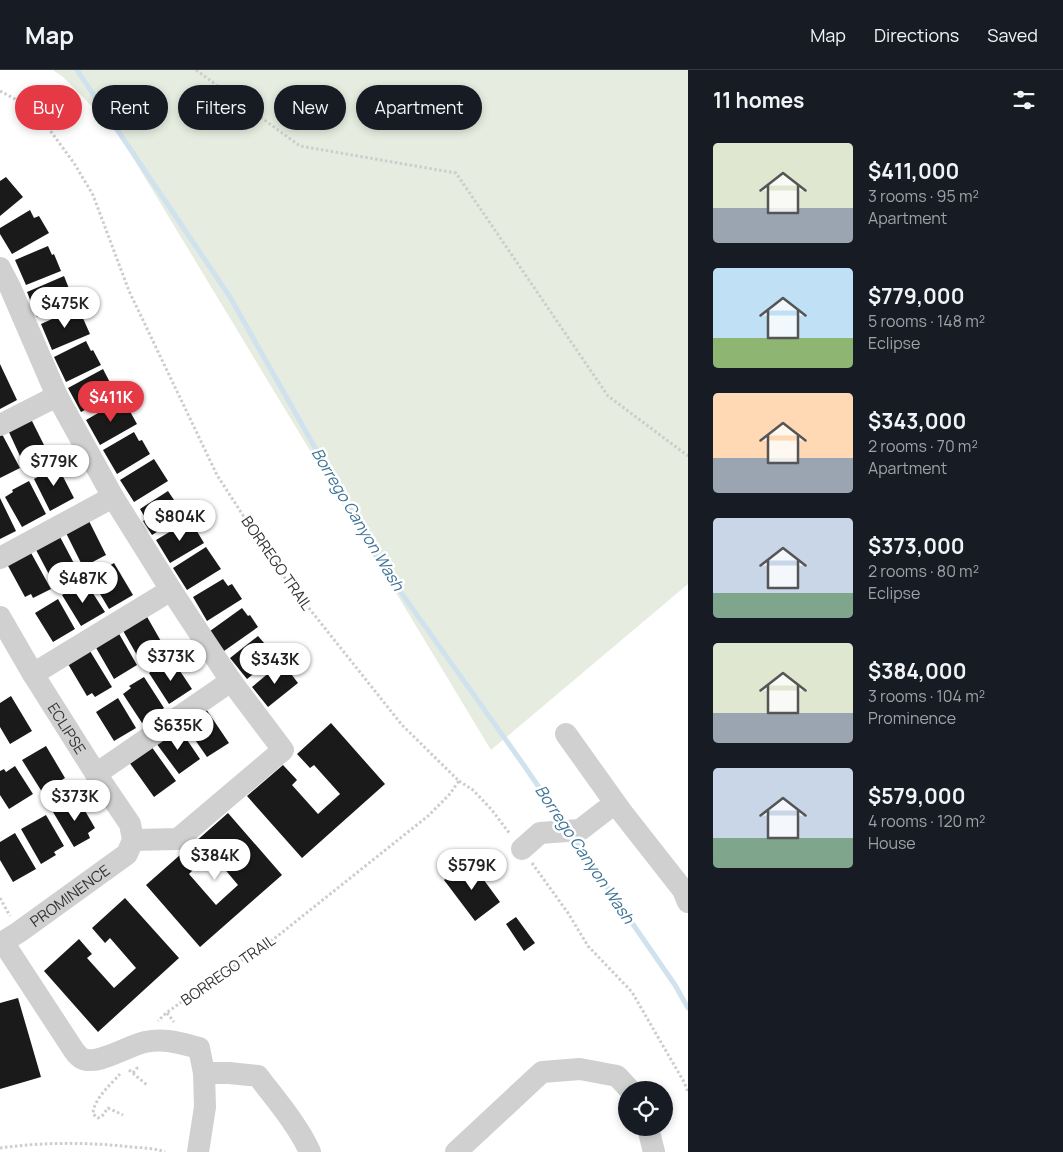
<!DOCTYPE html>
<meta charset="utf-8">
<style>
body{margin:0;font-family:Manrope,sans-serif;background:#242831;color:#f1f3f6;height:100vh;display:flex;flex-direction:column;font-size:19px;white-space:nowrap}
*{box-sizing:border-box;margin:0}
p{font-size:16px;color:#9ea1a6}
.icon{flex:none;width:28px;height:28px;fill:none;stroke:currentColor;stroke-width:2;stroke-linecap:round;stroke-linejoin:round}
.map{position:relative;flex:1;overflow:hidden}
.drawer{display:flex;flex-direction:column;background:#171b24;width:375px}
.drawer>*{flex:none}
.guide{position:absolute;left:15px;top:15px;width:475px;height:45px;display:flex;gap:10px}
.fabs{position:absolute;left:618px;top:1011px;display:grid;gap:10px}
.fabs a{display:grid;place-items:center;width:55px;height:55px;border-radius:50%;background:#171b24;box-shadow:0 2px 8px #0003;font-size:25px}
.price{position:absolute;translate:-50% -42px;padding:0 11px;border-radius:18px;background:#fff;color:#222;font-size:16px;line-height:32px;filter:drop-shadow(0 1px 2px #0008)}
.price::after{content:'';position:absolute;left:50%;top:30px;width:15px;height:11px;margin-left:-8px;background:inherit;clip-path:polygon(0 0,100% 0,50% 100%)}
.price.active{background:#e63946;color:#fff}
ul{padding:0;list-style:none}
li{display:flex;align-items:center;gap:15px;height:125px;padding:0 25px}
li span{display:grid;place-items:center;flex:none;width:140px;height:100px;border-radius:5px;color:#555}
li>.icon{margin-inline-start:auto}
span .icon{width:60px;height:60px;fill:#fffc;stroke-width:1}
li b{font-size:21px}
h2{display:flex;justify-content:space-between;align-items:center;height:60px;padding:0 25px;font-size:21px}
.pill{padding:0 18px;border-radius:22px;background:#171b24;box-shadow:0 2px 8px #0003;font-size:18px;line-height:45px}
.pill.active{background:#e63946;color:#fff}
header{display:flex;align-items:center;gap:30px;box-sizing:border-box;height:70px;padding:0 25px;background:#171b24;border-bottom:1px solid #363941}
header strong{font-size:24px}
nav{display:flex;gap:28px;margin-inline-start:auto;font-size:18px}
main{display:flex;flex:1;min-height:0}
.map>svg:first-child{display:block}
.green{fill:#e6ecdf}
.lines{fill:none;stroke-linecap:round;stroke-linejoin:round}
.stream{stroke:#cfe2ee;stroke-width:5}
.building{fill:#1a1a1a}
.path{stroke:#cdcdcd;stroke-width:3;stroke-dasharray:2.5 2.5;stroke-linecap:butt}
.minor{stroke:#d0d0d0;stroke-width:22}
.labels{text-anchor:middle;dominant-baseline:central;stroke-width:5;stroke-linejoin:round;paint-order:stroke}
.street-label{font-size:15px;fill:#333;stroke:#fff}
.water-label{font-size:16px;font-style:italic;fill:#3f7597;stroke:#fff}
</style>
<header>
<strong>Map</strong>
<nav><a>Map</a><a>Directions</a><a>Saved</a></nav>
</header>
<main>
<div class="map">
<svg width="688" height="1082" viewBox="0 0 688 1082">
<rect width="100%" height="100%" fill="#fff"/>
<path class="green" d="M53,0H688V514L491,680L118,63L63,7Z"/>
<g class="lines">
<path class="stream" d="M77,0L230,227L380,493L523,694L565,755
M572,766L675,915L688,938"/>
</g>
<path class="building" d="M6,107L23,127L0,146V111Z
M30,140L34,148L39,146L49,163L12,184L0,164V158Z
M48,176L52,185L54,184L61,201L26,215L15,190Z
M64,206L74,231L37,247L27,222Z
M74,239L78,247L82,246L90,264L52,280L41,254Z
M86,271L91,281L93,280L101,295L66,312L54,287Z
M0,294L17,330L0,339Z
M103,299L116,324L81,342L68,318Z
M119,331L123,339L127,336L137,354L100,375L86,350Z
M31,349L49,385L25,397L8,360Z
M134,362L139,371L142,370L150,384L117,404L103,380Z
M2,364L20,398L0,408V365Z
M154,389L168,411L134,432L120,410Z
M56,393L74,428L50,441L34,409L43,404L41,401Z
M29,411L46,444L22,457L5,427L13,422L12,420Z
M168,421L184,445L152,465L143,451L146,449L140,439Z
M0,428L16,461L0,469Z
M88,449L106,485L83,497L65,461Z
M188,451L193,460L195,458L204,473L170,493L156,470Z
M59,465L77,499L53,512L35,478Z
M206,477L221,499L187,520L173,498Z
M30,481L51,519L33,528L31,524L25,527L7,494Z
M114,493L133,525L109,539L90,507Z
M223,509L228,516L232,514L242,529L207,551L193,527Z
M85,511L105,542L81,556L62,525Z
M58,529L75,559L53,572L35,543Z
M242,538L248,546L250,545L258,557L224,581L210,561Z
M146,545L166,580L142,594L122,559Z
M118,562L137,595L114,609L95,576Z
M258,566L265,574L266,573L277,586L247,609L230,588Z
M90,581L112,617L95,627L92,623L87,626L68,594Z
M174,592L192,619L169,634L149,603L159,596L161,600Z
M282,592L298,613L268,637L252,617Z
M144,607L164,638L142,653L123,624L131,618L129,616Z
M11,626L32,661L10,674L0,657V633Z
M118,628L136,658L114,671L96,642Z
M206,639L229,673L207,687L184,654Z
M331,653L385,714L302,788L247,726L283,695L297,710L292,715L318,744L340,724L314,695L310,698L297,684Z
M179,658L200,689L179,704L156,673Z
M46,676L65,708L42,722L22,690Z
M151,676L176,711L154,727L129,692Z
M15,696L33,724L9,739L0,725V701L4,699L6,702Z
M77,727L95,758L88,763L90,768L74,777L53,742Z
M228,743L282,805L200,877L146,815L180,785L193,800L189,804L216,835L238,815L212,784L207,788L194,773Z
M46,745L64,776L54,782L56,785L41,794L21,759Z
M15,763L36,799L13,812L0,790V772Z
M470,791L500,832L475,851L444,810Z
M125,828L179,888L98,962L44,901L79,869L92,884L87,888L114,918L136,898L110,868L105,873L92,858Z
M516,847L535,873L524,881L506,854Z
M18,928L41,1007L0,1019V933Z"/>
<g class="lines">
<path class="path" d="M196,0L300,76L456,103L608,326L688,386
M0,21L15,29L49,59L74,93L93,125L129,221L217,405L277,498L402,655L459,711L449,725L428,746L275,868L180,933L165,944L158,951
M459,711L473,720L491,739L510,764
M532,793L568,843L588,876L632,922L666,981L684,1012L688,1022
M0,828L10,846
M167,943L174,952
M129,1000L147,1015
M133,1003L137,998L135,996
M120,1004C111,1014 93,1030 93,1044L98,1048L102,1046L108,1038L123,1045
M0,1078C43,1072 88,1072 131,1077C143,1078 155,1078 165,1082"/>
<g class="minor">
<path d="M0,198L10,217L57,326"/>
<path d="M0,355L57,326L113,427L171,520L231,611L283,680L178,769L133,770"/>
<path d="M0,488L113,427"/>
<path id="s1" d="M0,547L33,604L96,704L130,754L133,770"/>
<path d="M33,604L171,520"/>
<path d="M566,664L621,741L683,820L688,832"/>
<path d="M96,704L231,611"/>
<path d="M522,779L540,763L580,760L615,733"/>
<path d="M3,872L71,976C74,981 77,985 81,988C96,997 129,975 145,972C165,968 180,973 199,978L204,1003L205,1037L198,1082"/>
<path id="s2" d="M0,874L19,862L127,784L133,770"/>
<path d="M204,1003H229L258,1006C276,1030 298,1055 310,1082"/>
<path d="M648,1058L654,1082"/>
<path d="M456,1082L542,1002L580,999L617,1006L630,1020"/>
</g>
</g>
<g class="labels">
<g class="street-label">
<text transform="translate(277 493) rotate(55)">BORREGO TRAIL</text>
<text stroke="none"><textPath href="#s1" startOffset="130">ECLIPSE</textPath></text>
<text stroke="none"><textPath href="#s2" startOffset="85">PROMINENCE</textPath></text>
<text transform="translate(228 900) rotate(-35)">BORREGO TRAIL</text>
</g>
<g class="water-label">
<text transform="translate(358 449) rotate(59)">Borrego Canyon Wash</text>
<text transform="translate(585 784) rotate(56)">Borrego Canyon Wash</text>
</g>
</g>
</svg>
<div class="fabs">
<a><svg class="icon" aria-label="locate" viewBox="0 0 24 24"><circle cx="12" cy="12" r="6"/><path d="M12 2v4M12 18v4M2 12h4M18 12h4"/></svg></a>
</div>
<b class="price" style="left:65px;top:259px">$475K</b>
<b class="price active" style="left:111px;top:353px">$411K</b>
<b class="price" style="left:54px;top:417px">$779K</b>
<b class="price" style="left:180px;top:472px">$804K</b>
<b class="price" style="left:83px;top:534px">$487K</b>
<b class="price" style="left:171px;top:612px">$373K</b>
<b class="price" style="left:275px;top:615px">$343K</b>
<b class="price" style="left:178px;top:681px">$635K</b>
<b class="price" style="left:75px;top:752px">$373K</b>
<b class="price" style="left:215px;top:811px">$384K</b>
<b class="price" style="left:472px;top:821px">$579K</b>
<div class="guide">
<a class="pill active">Buy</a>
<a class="pill">Rent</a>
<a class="pill">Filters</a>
<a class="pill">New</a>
<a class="pill">Apartment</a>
</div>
</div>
<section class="drawer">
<h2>11 homes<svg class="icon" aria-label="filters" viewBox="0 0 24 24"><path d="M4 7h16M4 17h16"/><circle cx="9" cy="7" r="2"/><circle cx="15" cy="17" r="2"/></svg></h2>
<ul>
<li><span style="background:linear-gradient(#dfe7d0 65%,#9aa5b1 0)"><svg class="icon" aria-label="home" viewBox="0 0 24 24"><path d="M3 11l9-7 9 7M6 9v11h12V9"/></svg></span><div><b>$411,000</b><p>3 rooms · 95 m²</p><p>Apartment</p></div></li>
<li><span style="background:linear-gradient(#bfe0f5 70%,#8fb573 0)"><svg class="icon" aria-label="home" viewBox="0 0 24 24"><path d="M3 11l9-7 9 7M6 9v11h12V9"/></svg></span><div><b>$779,000</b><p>5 rooms · 148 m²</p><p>Eclipse</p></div></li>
<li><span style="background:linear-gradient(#ffd9b3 65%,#9aa5b1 0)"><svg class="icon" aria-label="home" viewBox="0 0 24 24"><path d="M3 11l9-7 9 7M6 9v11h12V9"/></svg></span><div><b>$343,000</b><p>2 rooms · 70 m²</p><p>Apartment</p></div></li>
<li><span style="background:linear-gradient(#c9d6e8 75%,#7fa58c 0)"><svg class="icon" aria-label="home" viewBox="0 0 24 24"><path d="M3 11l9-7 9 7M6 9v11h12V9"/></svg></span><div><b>$373,000</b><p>2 rooms · 80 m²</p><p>Eclipse</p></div></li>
<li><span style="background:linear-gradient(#dfe7d0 70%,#9aa5b1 0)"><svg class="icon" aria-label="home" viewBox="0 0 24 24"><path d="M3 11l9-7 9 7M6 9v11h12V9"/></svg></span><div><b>$384,000</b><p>3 rooms · 104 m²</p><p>Prominence</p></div></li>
<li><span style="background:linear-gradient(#c9d6e8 70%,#7fa58c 0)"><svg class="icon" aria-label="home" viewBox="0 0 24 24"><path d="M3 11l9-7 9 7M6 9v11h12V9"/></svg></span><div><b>$579,000</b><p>4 rooms · 120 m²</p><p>House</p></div></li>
</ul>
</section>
</main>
